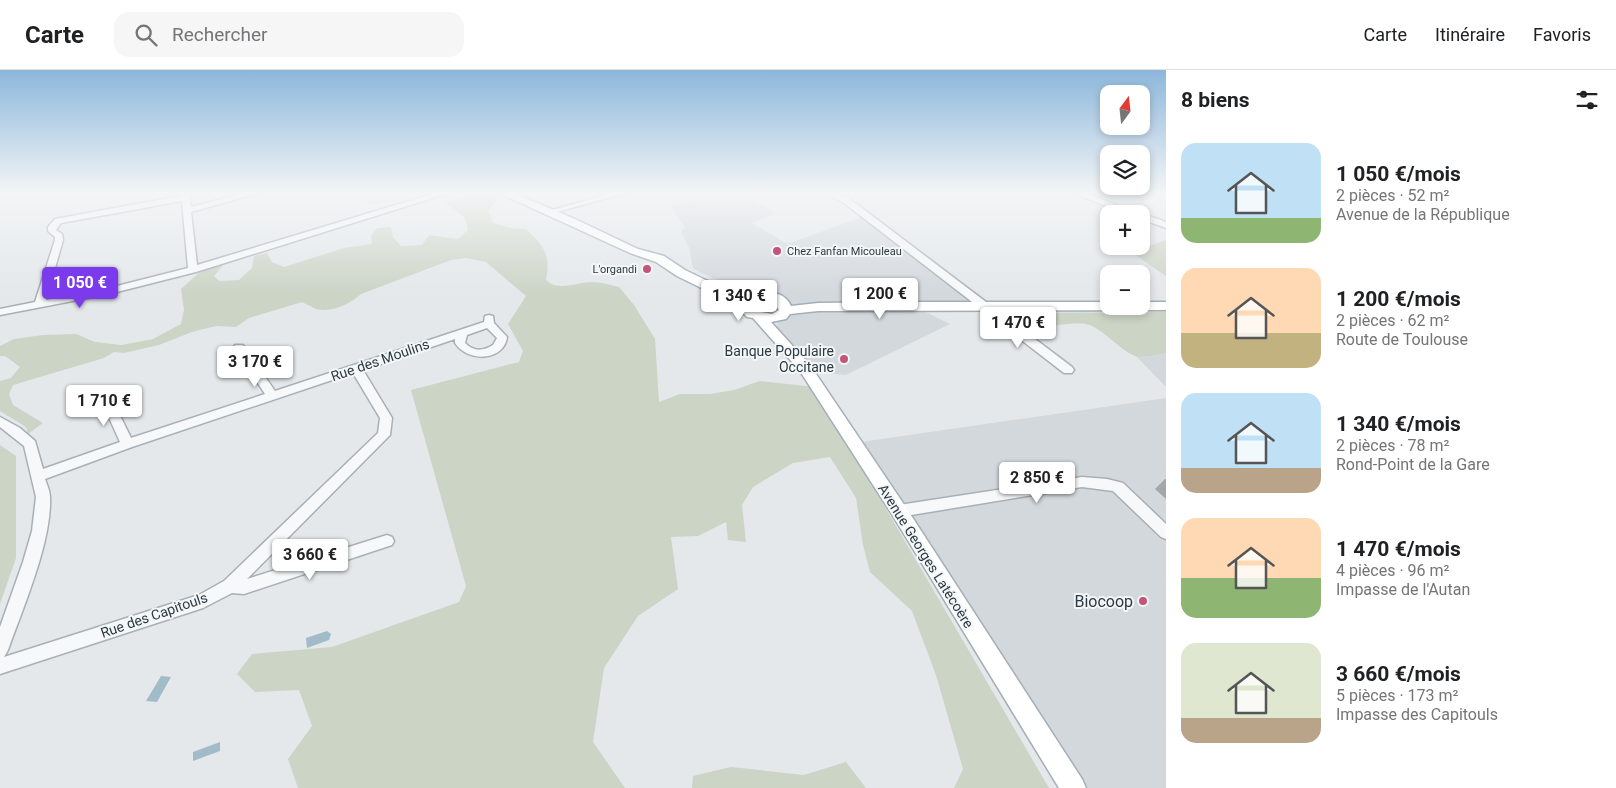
<!DOCTYPE html>
<html lang="fr">
<meta charset="utf-8">
<style>
body{margin:0;font-family:Roboto,sans-serif;background:#f6f6f6;color:#202124;height:100vh;display:flex;flex-direction:column;font-size:19px;white-space:nowrap}
*{box-sizing:border-box;margin:0}
p{font-size:16px;color:#757577}
.icon{flex:none;width:28px;height:28px;fill:none;stroke:currentColor;stroke-width:2;stroke-linecap:round;stroke-linejoin:round}
.map{position:relative;flex:1;overflow:hidden}
.sheet{display:flex;flex-direction:column;background:#fff;width:450px}
.sheet>*{flex:none}
.needle{width:32px;rotate:15deg}
.fabs{position:absolute;left:1100px;top:15px;display:grid;gap:10px}
.fabs a{display:grid;place-items:center;width:50px;height:50px;border-radius:10px;background:#fff;box-shadow:0 2px 8px #0003;font-size:25px}
.price{position:absolute;translate:-50% -42px;padding:0 11px;border-radius:5px;background:#fff;color:#222;font-size:16px;line-height:32px;filter:drop-shadow(0 1px 2px #0008)}
.price::after{content:'';position:absolute;left:50%;top:30px;width:15px;height:11px;margin-left:-8px;background:inherit;clip-path:polygon(0 0,100% 0,50% 100%)}
.price.current{background:#7c3aed;color:#fff}
ul{padding:0;list-style:none}
li{display:flex;align-items:center;gap:15px;height:125px;padding:0 15px}
li span{display:grid;place-items:center;flex:none;width:140px;height:100px;border-radius:15px;color:#555}
li>.icon{margin-inline-start:auto}
span .icon{width:60px;height:60px;fill:#fffc;stroke-width:1}
li b{font-size:21px}
h2{display:flex;justify-content:space-between;align-items:center;height:60px;padding:0 15px;font-size:21px}
header{display:flex;align-items:center;gap:30px;box-sizing:border-box;height:70px;padding:0 25px;background:#fff;border-bottom:1px solid #e0e0e0}
header strong{font-size:24px}
nav{display:flex;gap:28px;margin-inline-start:auto;font-size:18px}
.search{width:350px;height:45px;background:#f6f6f6;display:flex;align-items:center;gap:12px;box-sizing:border-box;padding:0 18px;border-radius:15px;color:#757577;font-size:19px}
main{display:flex;flex:1;min-height:0}
.map>svg:first-child{display:block}
.built{fill:#d3d8dd}
.green{fill:#ccd4c6}
.water{fill:#a2bbc8}
.lines{fill:none;stroke-linecap:round;stroke-linejoin:round}
.minor-casing{stroke:#a9b0b5;stroke-width:3}
.major-casing{stroke:#a4aeb6;stroke-width:3}
.minor{fill:#f7f8f9;fill-rule:evenodd}
.major{fill:#fff;fill-rule:evenodd}
.wall{fill:#a2a7ac}
.poi-dot{fill:#c55479;stroke:#f4f7f8;stroke-width:2}
.labels{text-anchor:middle;dominant-baseline:central;stroke-width:4;stroke-linejoin:round;paint-order:stroke}
.far-poi-label{font-size:11px;fill:#2d3942;stroke:#f4f7f8;text-anchor:start}
.poi-label{font-size:14px;fill:#2d3942;stroke:#f4f7f8;text-anchor:end}
.street-label{font-size:14px;fill:#2d3942;stroke:#f4f7f8}
.near-poi-label{font-size:16px;fill:#2d3942;stroke:#f4f7f8;text-anchor:end}
</style>
<header>
<strong>Carte</strong>
<div class="search"><svg class="icon" aria-label="search" viewBox="0 0 24 24"><circle cx="10" cy="10" r="6"/><path d="M15 15l6 6"/></svg>Rechercher</div>
<nav><a>Carte</a><a>Itinéraire</a><a>Favoris</a></nav>
</header>
<main>
<div class="map">
<svg width="1166" height="718" viewBox="0 0 1166 718">
<rect width="100%" height="100%" fill="#e4e8eb"/>
<path class="built" d="M357,122H406L411,126L377,134H369Z
M725,122H738L776,143L752,153L787,174L862,147L973,233L911,235L950,254L846,305L813,302L777,260V252L789,245L791,237L751,222L735,219L728,214L701,203L693,198L689,177L681,162L685,157L670,136Z
M1081,122H1131L1112,133Z
M1166,283V317L1136,286Z
M1166,328V718H1085L861,372Z"/>
<path class="green" d="M487,124L497,129L488,141L493,153L511,158L526,159C544,176 551,184 546,210C558,222 577,212 592,212C601,212 611,215 619,217L634,235L655,269L659,332L680,324H710L734,320L760,311L815,317L1049,718H954L963,699L936,605L912,541L870,502L863,475L856,428L830,387L793,393L753,417L742,435L746,472L728,470L726,452L698,466L671,467L678,519L638,546L604,598L593,672L625,718H298L288,689L312,656L299,620L255,622L237,604L252,584L332,577L459,532L466,516L411,320L519,292L523,281L508,254L526,226L486,192L466,188L451,190L361,224C350,234 332,243 316,239C312,237 306,234 302,232L249,248L236,257L216,256L192,262L159,275L124,283L114,282L104,288L13,315L9,324L13,335L43,353L28,364L26,357L0,341V311L11,308L20,297L5,286H0V276L14,269L43,265L76,264L95,272L121,275L153,269L181,254L184,240L181,219L201,201L223,195L214,206L219,211L239,210L252,198L254,186L267,183L272,192L284,197L344,178L372,174L371,166L377,158L391,157L393,167L401,176L422,175L429,165L458,169L468,160L464,147L445,132L471,126Z
M1166,170V206L1131,182Z
M1166,242V283C1158,284 1143,288 1135,286C1121,281 1100,256 1086,254C1068,251 1021,265 1008,243Z
M0,375L16,386V488L0,534Z
M846,692L866,718H692L693,706L731,697L804,705Z"/>
<path class="water" d="M327,561L331,564L329,570L307,578L306,568Z
M161,606L171,607L157,632L146,631Z
M220,672V681L193,691V682Z"/>
<g class="lines">
<g class="minor-casing">
<path id="minor" d="M181,122H189L191,137L249,122H262L191,142L197,195L439,122H452L196,202L109,224L0,245V239L35,232L55,170V167L48,161V157L55,149L181,126ZM182,131L188,198L109,218L46,230L63,170L62,164L56,160L61,153Z
M501,122H527L518,127Z
M616,122H629L553,143L549,141Z
M823,122H834L850,129L1072,297L1074,300L1072,303H1064L844,133Z
M1071,122H1083L1139,144H1127Z
M1141,143L1166,152V158L1141,149Z
M489,245L493,246L494,253L507,267C504,291 468,293 455,273V269L363,300L392,348L390,365L247,509L387,465L392,467L394,471L392,475L244,524L232,523L203,538L0,604V557L23,492L32,461L36,427L24,376L0,357V347L20,358L35,371L43,399L120,372L102,332L85,331L83,328L85,325H110L131,368L265,324L234,277L235,275H243L275,321L484,252L485,246ZM487,258L497,268L493,275C483,281 474,282 465,273L467,265ZM353,303L380,348L378,363L224,511L199,525L4,587L8,580C23,538 52,471 50,427C50,421 47,415 45,409L132,377Z
M1082,407L1107,409L1123,413L1166,454V469L1161,467L1113,421L1082,417L899,447L894,445L892,441L894,437L899,435Z"/>
</g>
<g class="major-casing">
<path id="major" d="M497,122H511L575,149L638,179L664,186L685,200L724,219L729,216C735,218 742,221 748,221C763,222 784,219 791,236L818,233L894,232H1109V236H1141V232H1166V240L818,241L790,244L786,249L771,252L810,295L905,436L1082,709L1086,718H1059L893,446L800,301L753,248L747,247L734,234L677,206L656,192L630,183ZM760,228L774,232L779,240L772,244L756,241L748,232Z"/>
</g>
<use href="#minor" class="minor"/>
<use href="#major" class="major"/>
</g>
<path class="wall" d="M1165,409H1166V429L1155,419Z"/>
<linearGradient id="sky" x2="0" y2="1"><stop stop-color="#8cb7db"/><stop offset="0.55" stop-color="#f3f5f6"/><stop offset="1" stop-color="#f3f5f6" stop-opacity="0"/></linearGradient>
<rect width="1166" height="223" fill="url(#sky)"/>
<g class="poi-dot">
<circle cx="777" cy="181" r="5"/>
<circle cx="647" cy="199" r="5"/>
<circle cx="844" cy="289" r="5"/>
<circle cx="1143" cy="531" r="5"/>
</g>
<g class="labels">
<g class="far-poi-label">
<text x="787" y="181">Chez Fanfan Micouleau</text>
<text x="637" y="199" text-anchor="end">L'organdi</text>
</g>
<g class="poi-label">
<text x="834" y="281">Banque Populaire<tspan x="834" dy="16">Occitane</tspan></text>
</g>
<g class="street-label">
<text transform="translate(380 290) rotate(-19)">Rue des Moulins</text>
<text transform="translate(926 486) rotate(58)">Avenue Georges Latécoère</text>
<text transform="translate(154 545) rotate(-19)">Rue des Capitouls</text>
</g>
<g class="near-poi-label">
<text x="1133" y="531">Biocoop</text>
</g>
</g>
</svg>
<div class="fabs">
<a><svg class="needle" viewBox="-14 -14 28 28"><path d="M0-13l5 13h-10z" fill="#e53935"/><path d="M0 13l5-13h-10z" fill="#757577"/></svg></a>
<a><svg class="icon" aria-label="layers" viewBox="0 0 24 24"><path d="M12 4l9 5-9 5-9-5zM3 14l9 5 9-5"/></svg></a>
<a>+</a>
<a>−</a>
</div>
<b class="price current" style="left:80px;top:239px">1 050 €</b>
<b class="price" style="left:880px;top:250px">1 200 €</b>
<b class="price" style="left:739px;top:252px">1 340 €</b>
<b class="price" style="left:1018px;top:279px">1 470 €</b>
<b class="price" style="left:255px;top:318px">3 170 €</b>
<b class="price" style="left:104px;top:357px">1 710 €</b>
<b class="price" style="left:1037px;top:434px">2 850 €</b>
<b class="price" style="left:310px;top:511px">3 660 €</b>
</div>
<section class="sheet">
<h2>8 biens<svg class="icon" aria-label="filters" viewBox="0 0 24 24"><path d="M4 7h16M4 17h16"/><circle cx="9" cy="7" r="2"/><circle cx="15" cy="17" r="2"/></svg></h2>
<ul>
<li><span style="background:linear-gradient(#bfe0f5 75%,#8fb573 0)"><svg class="icon" aria-label="home" viewBox="0 0 24 24"><path d="M3 11l9-7 9 7M6 9v11h12V9"/></svg></span><div><b>1 050 €/mois</b><p>2 pièces · 52 m²</p><p>Avenue de la République</p></div></li>
<li><span style="background:linear-gradient(#ffd9b3 65%,#c2b280 0)"><svg class="icon" aria-label="home" viewBox="0 0 24 24"><path d="M3 11l9-7 9 7M6 9v11h12V9"/></svg></span><div><b>1 200 €/mois</b><p>2 pièces · 62 m²</p><p>Route de Toulouse</p></div></li>
<li><span style="background:linear-gradient(#bfe0f5 75%,#b9a48a 0)"><svg class="icon" aria-label="home" viewBox="0 0 24 24"><path d="M3 11l9-7 9 7M6 9v11h12V9"/></svg></span><div><b>1 340 €/mois</b><p>2 pièces · 78 m²</p><p>Rond-Point de la Gare</p></div></li>
<li><span style="background:linear-gradient(#ffd9b3 60%,#8fb573 0)"><svg class="icon" aria-label="home" viewBox="0 0 24 24"><path d="M3 11l9-7 9 7M6 9v11h12V9"/></svg></span><div><b>1 470 €/mois</b><p>4 pièces · 96 m²</p><p>Impasse de l'Autan</p></div></li>
<li><span style="background:linear-gradient(#dfe7d0 75%,#b9a48a 0)"><svg class="icon" aria-label="home" viewBox="0 0 24 24"><path d="M3 11l9-7 9 7M6 9v11h12V9"/></svg></span><div><b>3 660 €/mois</b><p>5 pièces · 173 m²</p><p>Impasse des Capitouls</p></div></li>
</ul>
</section>
</main>
